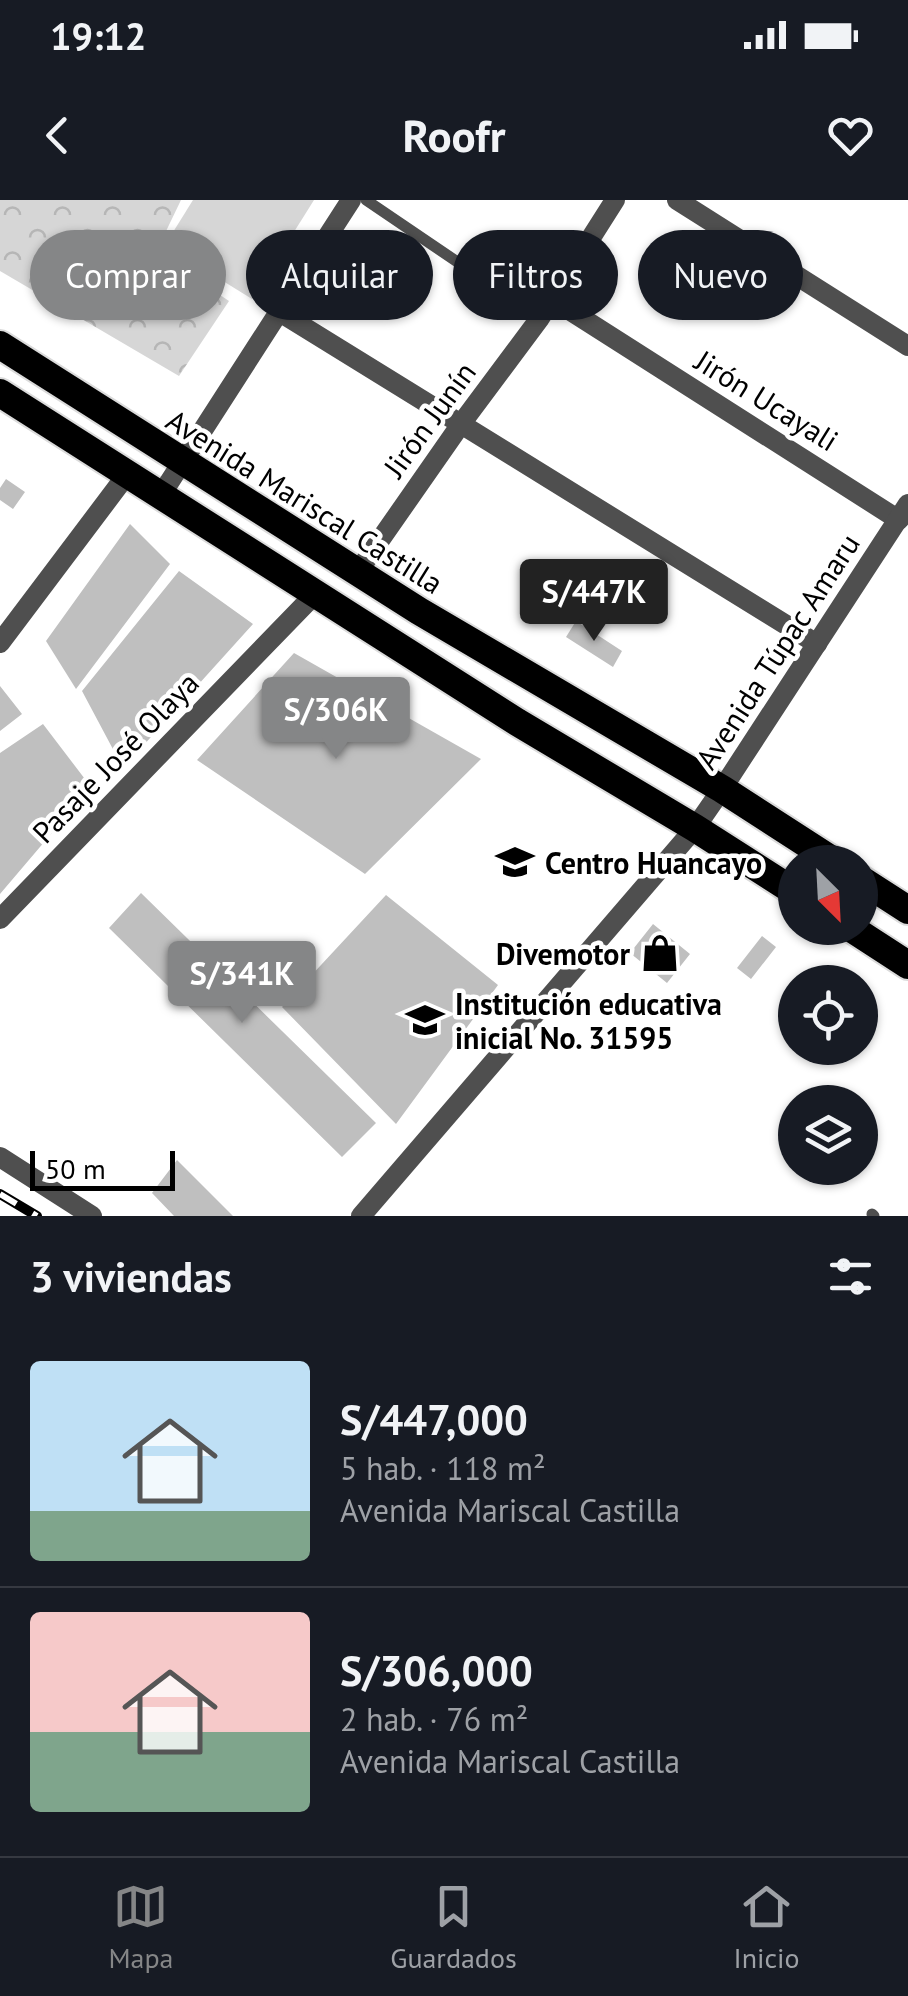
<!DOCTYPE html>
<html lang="es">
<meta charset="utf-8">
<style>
body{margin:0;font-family:"PT Sans",sans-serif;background:#242831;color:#f1f3f6;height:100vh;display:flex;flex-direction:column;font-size:38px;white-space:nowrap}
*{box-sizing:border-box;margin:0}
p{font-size:32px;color:#9ea1a6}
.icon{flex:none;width:55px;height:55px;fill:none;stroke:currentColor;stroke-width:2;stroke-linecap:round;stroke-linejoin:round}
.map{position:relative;height:1016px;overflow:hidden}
.panel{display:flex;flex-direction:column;background:#171b24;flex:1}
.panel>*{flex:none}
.hud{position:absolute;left:30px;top:30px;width:850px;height:90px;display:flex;gap:20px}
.needle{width:65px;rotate:156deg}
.controls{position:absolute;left:778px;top:645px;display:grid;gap:20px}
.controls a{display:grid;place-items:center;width:100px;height:100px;border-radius:50%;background:#171b24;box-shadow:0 2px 8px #0004;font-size:50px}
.scale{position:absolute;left:30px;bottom:25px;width:145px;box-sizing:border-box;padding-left:10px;border:5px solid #000;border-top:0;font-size:28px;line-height:35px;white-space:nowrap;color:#000;-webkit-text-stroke:8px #fff;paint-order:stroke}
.price{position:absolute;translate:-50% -85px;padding:0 22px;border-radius:10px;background:#858687;color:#fff;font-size:32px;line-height:65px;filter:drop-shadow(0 2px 5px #0008)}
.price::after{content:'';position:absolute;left:50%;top:60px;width:30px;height:22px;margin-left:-15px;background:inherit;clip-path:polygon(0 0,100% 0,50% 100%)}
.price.on{background:#222;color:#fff}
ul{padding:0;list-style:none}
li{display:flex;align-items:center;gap:30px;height:250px;padding:0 30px}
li+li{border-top:2px solid #363941}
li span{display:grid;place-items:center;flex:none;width:280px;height:200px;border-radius:10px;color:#555}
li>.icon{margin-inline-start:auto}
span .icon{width:120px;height:120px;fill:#fffc;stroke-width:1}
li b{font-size:42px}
h2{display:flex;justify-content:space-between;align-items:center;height:120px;padding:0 30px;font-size:42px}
.tag{padding:0 35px;border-radius:45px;background:#171b24;box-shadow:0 2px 8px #0004;font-size:35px;line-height:90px}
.tag.on{background:#858687;color:#fff}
.status{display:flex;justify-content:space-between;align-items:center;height:70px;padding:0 50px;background:#171b24;direction:ltr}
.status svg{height:28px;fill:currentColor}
header{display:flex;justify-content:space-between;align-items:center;height:130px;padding:0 30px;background:#171b24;font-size:45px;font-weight:700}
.menu{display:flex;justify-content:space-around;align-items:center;height:140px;border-top:2px solid #363941;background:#171b24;font-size:28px;color:#9ea1a6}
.menu a{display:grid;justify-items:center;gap:5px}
.menu .on{color:#858687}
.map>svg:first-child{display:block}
.grass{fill:#d6d6d6}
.park{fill:url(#park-crowns)}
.building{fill:#bfbfbf}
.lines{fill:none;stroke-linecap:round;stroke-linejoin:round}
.trunk-casing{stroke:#dbdbdb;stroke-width:32}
.service{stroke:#4f4f4f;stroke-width:11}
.minor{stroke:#4f4f4f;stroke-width:20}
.tertiary{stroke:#4f4f4f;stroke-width:20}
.trunk{stroke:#000;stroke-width:28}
.rail-casing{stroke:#000;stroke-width:10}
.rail{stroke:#fff;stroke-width:6;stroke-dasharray:19;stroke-linecap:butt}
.labels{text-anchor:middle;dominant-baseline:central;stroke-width:9;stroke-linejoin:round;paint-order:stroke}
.street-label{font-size:30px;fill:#000;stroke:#fff}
.poi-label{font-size:30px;font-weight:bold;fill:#000;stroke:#fff;text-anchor:start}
</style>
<div class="status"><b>19:12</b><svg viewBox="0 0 49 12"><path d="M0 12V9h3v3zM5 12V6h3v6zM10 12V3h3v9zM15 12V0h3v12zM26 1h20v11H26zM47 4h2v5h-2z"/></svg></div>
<header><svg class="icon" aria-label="back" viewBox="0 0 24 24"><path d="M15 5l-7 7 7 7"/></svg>Roofr<svg class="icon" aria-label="heart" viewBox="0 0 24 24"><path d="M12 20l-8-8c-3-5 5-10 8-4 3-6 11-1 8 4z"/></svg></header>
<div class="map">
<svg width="908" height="1016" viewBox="0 0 908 1016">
<defs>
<pattern id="park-crowns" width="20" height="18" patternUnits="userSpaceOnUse" patternTransform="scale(2.5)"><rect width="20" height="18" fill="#d6d6d6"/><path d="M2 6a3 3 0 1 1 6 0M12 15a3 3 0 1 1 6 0" fill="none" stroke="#b6b6b6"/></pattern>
</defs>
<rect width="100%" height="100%" fill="#fff"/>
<path class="grass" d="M193,0H314L252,99L165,45Z"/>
<path class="park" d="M0,0H181L156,52L229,101L179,176L0,71Z"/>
<path class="building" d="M6,279L25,292L13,309L0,300V288Z
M130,324L170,364L76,489L46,441Z
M179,371L253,424L123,568L82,491Z
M576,421L622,451L613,467L566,437Z
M294,453L481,559L365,674L197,560Z
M0,486L22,514L0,531Z
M43,524L91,587L0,694V553Z
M141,693L376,923L342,957L109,728Z
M386,695L498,785L396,924L282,807Z
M653,724L690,754L667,783L630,753Z
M762,736L776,747L751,779L737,768Z
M177,960L233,1016H174L152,993Z"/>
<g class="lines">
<g class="trunk-casing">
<path id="trunk" d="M0,145L419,411L722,589L835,662
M0,193L517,522L695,628L795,692
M860,679L908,710
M851,728L908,765"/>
</g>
<path class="service" d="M366,0L540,118
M872,1014L874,1016"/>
<path class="minor" d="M677,0L908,146
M552,99L899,320
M278,111L817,444
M161,295L351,0
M357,373L461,224L540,118L615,0
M0,443L128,273
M695,628L722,589
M0,719L315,394"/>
<path class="tertiary" d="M722,589L908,304
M0,957L92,1016
M361,1016L695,628"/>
<use href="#trunk" class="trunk"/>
<g class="rail-casing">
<path id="rail" d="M0,994L37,1016"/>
</g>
<use href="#rail" class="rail"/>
</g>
<defs>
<g id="school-bare" transform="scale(3)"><path d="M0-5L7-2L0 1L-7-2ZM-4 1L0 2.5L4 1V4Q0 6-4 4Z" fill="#000" stroke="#fff" stroke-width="2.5" paint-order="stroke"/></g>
<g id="shop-bare" transform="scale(3)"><path d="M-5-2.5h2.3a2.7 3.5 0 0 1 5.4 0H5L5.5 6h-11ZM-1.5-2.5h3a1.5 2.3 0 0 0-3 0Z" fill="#000" stroke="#fff" stroke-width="2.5" paint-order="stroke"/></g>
</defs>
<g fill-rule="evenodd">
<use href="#school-bare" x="515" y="662"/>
<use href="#shop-bare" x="660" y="753"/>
<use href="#school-bare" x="425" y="820"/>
</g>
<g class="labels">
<g class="street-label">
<text transform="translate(767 200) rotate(32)">Jirón Ucayali</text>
<text transform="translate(429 219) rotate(-54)">Jirón Junín</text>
<text transform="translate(305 301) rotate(32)">Avenida Mariscal Castilla</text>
<text transform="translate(777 451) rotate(-57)">Avenida Túpac Amaru</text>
<text transform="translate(115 557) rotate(-46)">Pasaje José Olaya</text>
</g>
<g class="poi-label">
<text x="545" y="662">Centro Huancayo</text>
<text x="630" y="753" text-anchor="end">Divemotor</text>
<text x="455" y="803">Institución educativa<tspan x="455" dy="34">inicial No. 31595</tspan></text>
</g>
</g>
</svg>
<div class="controls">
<a><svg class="needle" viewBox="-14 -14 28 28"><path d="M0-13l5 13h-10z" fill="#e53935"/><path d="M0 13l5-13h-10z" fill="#9ea1a6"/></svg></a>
<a><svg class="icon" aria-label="locate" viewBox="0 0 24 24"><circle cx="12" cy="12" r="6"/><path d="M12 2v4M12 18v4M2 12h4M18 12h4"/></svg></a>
<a><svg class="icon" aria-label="layers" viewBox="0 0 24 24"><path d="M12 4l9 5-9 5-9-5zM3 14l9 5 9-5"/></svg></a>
</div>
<div class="scale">50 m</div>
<b class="price on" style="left:594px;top:444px">S/447K</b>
<b class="price" style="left:336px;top:562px">S/306K</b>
<b class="price" style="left:242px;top:826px">S/341K</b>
<div class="hud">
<a class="tag on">Comprar</a>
<a class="tag">Alquilar</a>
<a class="tag">Filtros</a>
<a class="tag">Nuevo</a>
</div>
</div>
<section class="panel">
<h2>3 viviendas<svg class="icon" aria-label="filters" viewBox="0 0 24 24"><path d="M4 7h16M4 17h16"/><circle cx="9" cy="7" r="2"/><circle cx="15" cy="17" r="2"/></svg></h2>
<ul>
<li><span style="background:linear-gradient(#bfe0f5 75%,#7fa58c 0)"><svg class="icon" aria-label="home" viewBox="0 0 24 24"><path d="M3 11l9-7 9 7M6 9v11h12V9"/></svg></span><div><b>S/447,000</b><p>5 hab. · 118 m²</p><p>Avenida Mariscal Castilla</p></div></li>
<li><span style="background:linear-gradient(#f6c9c9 60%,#7fa58c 0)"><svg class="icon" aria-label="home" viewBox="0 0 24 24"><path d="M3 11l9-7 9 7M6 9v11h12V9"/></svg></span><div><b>S/306,000</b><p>2 hab. · 76 m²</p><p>Avenida Mariscal Castilla</p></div></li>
</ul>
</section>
<nav class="menu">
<a class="on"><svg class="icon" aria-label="map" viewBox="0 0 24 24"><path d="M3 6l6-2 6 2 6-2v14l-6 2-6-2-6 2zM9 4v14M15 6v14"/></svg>Mapa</a>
<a><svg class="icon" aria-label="saved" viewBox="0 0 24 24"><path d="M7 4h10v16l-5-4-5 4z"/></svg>Guardados</a>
<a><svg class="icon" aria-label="home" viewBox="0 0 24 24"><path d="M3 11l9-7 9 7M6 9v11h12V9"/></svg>Inicio</a>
</nav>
